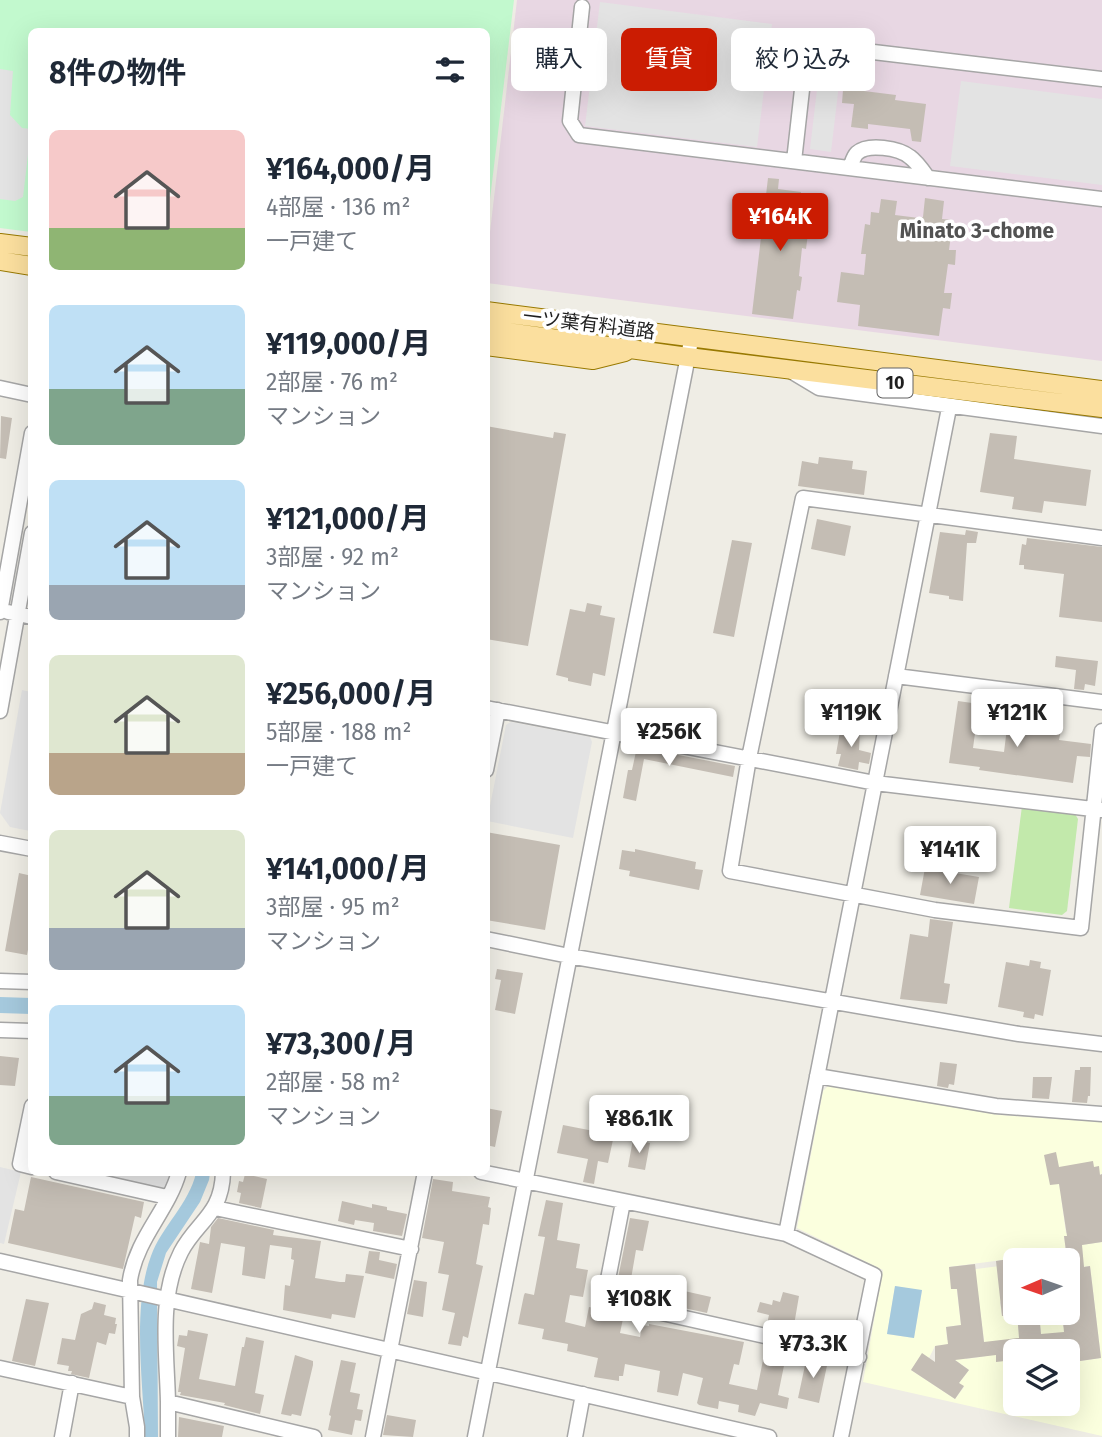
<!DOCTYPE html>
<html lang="ja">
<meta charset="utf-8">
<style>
body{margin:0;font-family:"Fira Sans","Noto Sans JP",sans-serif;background:#f2f2f3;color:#1f2937;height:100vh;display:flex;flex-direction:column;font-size:26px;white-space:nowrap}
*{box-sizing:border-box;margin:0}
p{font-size:23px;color:#747a83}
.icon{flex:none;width:38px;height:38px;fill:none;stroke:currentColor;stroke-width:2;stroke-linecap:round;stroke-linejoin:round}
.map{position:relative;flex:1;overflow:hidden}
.panel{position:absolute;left:28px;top:28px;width:462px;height:1148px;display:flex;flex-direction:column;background:#fff;border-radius:10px;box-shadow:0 7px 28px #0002}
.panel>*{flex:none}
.banner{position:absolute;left:511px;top:28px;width:485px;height:63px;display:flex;gap:14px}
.needle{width:46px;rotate:268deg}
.tools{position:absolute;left:1003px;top:1248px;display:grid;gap:14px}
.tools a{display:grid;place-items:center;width:77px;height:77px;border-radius:10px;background:#fff;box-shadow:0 7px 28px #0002;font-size:35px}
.price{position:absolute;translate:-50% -60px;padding:0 16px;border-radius:7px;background:#fff;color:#222;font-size:23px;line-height:46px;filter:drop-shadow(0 2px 4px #0008)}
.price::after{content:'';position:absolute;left:50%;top:42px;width:21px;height:16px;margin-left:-10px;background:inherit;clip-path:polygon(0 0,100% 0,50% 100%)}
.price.on{background:#cb1c02;color:#fff}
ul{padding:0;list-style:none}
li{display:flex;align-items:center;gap:21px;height:175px;padding:0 21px}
li span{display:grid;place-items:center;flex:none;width:196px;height:140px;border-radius:10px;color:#555}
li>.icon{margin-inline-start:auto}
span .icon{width:84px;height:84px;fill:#fffc;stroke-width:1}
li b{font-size:30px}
h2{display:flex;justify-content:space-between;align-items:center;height:84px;padding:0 21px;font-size:30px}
.chip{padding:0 24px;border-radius:10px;background:#fff;box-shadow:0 7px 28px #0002;font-size:24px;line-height:63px}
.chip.on{background:#cb1c02;color:#fff}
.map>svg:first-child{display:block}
.industrial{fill:#e8d7e3}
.education{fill:#fbffde;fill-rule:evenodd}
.grass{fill:#c2e9ab}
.park{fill:#c2f9ce}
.parking{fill:#e3e3e3}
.water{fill:#a5c9dd}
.building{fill:#c4bdb4}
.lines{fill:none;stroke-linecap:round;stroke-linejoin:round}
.minor-casing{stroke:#a6a6a6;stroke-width:17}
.major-casing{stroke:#987901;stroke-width:20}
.minor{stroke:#fff;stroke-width:14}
.major{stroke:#fbdf9e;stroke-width:18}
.labels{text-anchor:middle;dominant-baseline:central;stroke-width:7;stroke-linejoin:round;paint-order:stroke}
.shield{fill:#fff;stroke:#626262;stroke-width:2}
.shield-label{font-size:18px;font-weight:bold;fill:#1f1f1f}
.street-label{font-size:19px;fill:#1f1f1f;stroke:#fff}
.neighbourhood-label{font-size:21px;font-weight:bold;fill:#525252;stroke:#fff}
</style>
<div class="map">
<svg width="1102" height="1437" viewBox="0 0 1102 1437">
<rect width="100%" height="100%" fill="#efede5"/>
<path class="industrial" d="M517,0H1102V361L487,283V258Z"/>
<path class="education" d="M828,1086L999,1115L1102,1122V1174L1066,1180L1068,1195L1061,1197L1066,1233L1073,1232L1075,1246L1102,1242V1436L863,1382L883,1270L797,1228L823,1091ZM1064,1236H1071L1072,1251L1082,1250L1083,1258L1076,1260L1074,1266L1068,1267V1297H1072L1069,1269L1090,1266L1101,1358L1080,1361L1075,1325L1063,1327L1062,1313H1039L1042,1349L1027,1351H1053L1052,1341L1072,1339L1073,1348L1068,1354V1404H1015V1393L1013,1403L1008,1402L1012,1386H1015V1351H1021L1017,1314L1002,1316L1000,1302L1013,1300L1012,1281H1008L1007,1267L1015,1264L953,1272L955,1289H952L949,1267L1065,1252V1258L1048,1260H1067ZM975,1271L986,1356L966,1359L963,1339L947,1340L946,1327L961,1325L955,1274ZM895,1286L922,1291L914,1338L887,1334ZM962,1343V1351L946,1353L944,1355L949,1359L951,1357L969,1370L959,1383L964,1387L955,1399L911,1370L922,1354L929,1358L935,1346Z"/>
<path class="grass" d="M1022,806L1075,814L1078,819L1067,911L1062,915L1009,908Z"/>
<path class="park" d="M0,0H514L487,224L486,32H32L31,232L0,228Z"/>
<path class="parking" d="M600,2L772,24L757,147L585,126Z
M820,64L841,67L831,152L810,149Z
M0,69L13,71L10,115L22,128L31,129L23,197L15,201L0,199Z
M961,81L1102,99V185L950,166Z
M22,690L31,692L32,820L30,831L10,827L0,813Z
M511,722L590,737L592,742L573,838L487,821L506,725Z
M0,1167L21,1172L4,1244L0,1243Z
M89,1173H173L164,1189Z"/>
<path class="water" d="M0,997L31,998V1014L0,1013Z
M196,1173H210L209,1180L200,1202L166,1253L157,1282L158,1437H145C143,1382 132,1307 151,1256C162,1226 189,1204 196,1173Z
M895,1286L922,1290L914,1338L887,1334Z"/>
<path class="building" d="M849,60L859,61L856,90L896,95L895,100L926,104L921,142L912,141L910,129L868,124V129L851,127L854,104L842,103L843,90L846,91Z
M768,178L779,179L778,189L801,192L799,205L807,206L806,217L810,218L806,249L802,248L799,276L802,277L800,291L797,290L793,319L752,314Z
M925,198L944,201L942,219L953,220L949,250H956L955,265L948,264L944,293H952L950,309L943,308L939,336L858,326L860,305L837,302L841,272L864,275L866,254H861L865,224L870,225L871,212L879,213L881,199L897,201L895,215L919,218L923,217Z
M1,416L12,418L6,459L0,458Z
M486,426L553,438L554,432L566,434L528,646L486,639Z
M990,433L1017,436L1014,459L1091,470L1086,506L1044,501L1042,513L1012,509L1014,497L980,492Z
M819,457L853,461L852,469L867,471L864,495L798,486L802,461L818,464Z
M817,519L851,526L845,556L811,549Z
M966,530L978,532L976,543H967L963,601L949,599V596L929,593L940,532L965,535Z
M1027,538L1102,547V622L1059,617L1064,574L1024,569V565H1019L1022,544L1026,545Z
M732,540L752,543L734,637L713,633Z
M587,603L602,606L600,615L615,618L605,676L593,673L591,686L568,681V678L556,675L570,609L585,612Z
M1056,656L1098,661L1095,686L1085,684L1084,690L1074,689L1076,670L1055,667Z
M958,701L979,704L973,748L1004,752L1008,720L1030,723L1029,726L1061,730L1059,740L1091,744L1090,757L1077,756L1073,783L979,770L980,767L949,763Z
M841,726L860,729L859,750L871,753L869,764L859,762L858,770L838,766L841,754H836Z
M637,747L735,766L733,777L644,759L636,801L623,798L628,770H632Z
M486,832L560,845L545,930L486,920Z
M635,849L696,862L695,869L703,870L699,890L629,876L630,871L619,869L622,850L635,852Z
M925,868L979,877L974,904L920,895Z
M19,873L32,876V928L27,955L5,951Z
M930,919L953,922L944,983L950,984L947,1004L900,999L910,934L928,937Z
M1030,960L1041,962L1040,968L1051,970L1043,1016L1035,1014L1034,1019L1023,1017L1024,1012L998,1007L1006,962L1029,966Z
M497,969L523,973L515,1014L495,1010L501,980L495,979Z
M0,1056L19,1058L15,1086L0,1085Z
M940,1062L957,1064L954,1085L949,1084L948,1088L937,1086Z
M1080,1067H1091L1090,1096H1088L1087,1103L1072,1102L1075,1070H1080Z
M1033,1077H1052L1049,1099L1032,1098Z
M486,1108L502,1111L495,1147L486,1145Z
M563,1125L614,1135L608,1163L598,1161L594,1184L583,1182L588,1159L557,1153Z
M633,1139L650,1143L645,1170L628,1167Z
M1056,1152L1059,1167L1093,1161L1094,1167L1099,1166L1100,1175L1102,1174V1242L1082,1245L1084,1267L1090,1266L1101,1358L1080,1361L1079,1353L1068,1354V1351H1053L1052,1348L1013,1351L1014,1360L996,1362V1355L955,1360L969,1370L959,1383L964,1386L955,1399L911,1370L922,1353L935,1362V1346L948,1344L946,1327L961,1325L957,1289H951L949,1267L975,1264L984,1342L1019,1338L1017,1312H1039L1041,1334L1064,1332L1062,1312H1069L1068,1297H1072L1064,1236H1067L1059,1184L1050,1185L1044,1155Z
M245,1174L267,1179L261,1208L239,1203L241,1193L237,1192L239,1181L243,1182Z
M31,1177L144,1202L141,1218L135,1216L123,1269L8,1243L15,1209L24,1211Z
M433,1179L453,1182L452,1191L490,1197L488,1207L491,1208L489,1225L483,1224L476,1264L483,1266L468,1338L463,1336L461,1346L448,1344L455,1313L442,1310L449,1275L438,1273L444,1242L422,1238Z
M546,1200L563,1203L557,1240L580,1244L576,1268L588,1270L583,1297L570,1295L565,1322L585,1327L589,1307L624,1314L620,1333L640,1337L642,1325L649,1326V1324L744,1342L739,1365L734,1364L729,1384L757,1390L765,1350L773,1352L774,1348L787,1351L778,1395L789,1398L787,1409L760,1403L755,1416L738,1412L739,1405L719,1401L718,1409L699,1405L697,1403L703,1378L683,1373L678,1396L657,1392L660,1371L625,1364L623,1376H619V1381L594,1377L598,1358L567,1351L568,1344L542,1339L544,1329L518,1324L524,1295L525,1293L534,1295L545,1237L538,1236Z
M342,1201L372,1208V1204L387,1207V1210L407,1214L402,1236L373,1231L374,1223L355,1220L354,1225L338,1221Z
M218,1218L274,1230L273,1235L321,1241L315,1278L340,1282H345L346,1274L364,1276L355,1318L332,1314L331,1319L283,1310L285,1285L290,1286L294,1260L291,1259L292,1248L270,1245L265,1279L242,1275L245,1247L221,1243L212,1293L191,1289L200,1242L209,1244L211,1227Z
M630,1218L649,1221L643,1251L636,1250L631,1279L711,1297L707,1313L615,1293Z
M369,1251L380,1252L379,1260L397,1264L394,1279L365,1273Z
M1015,1258V1315L1002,1316L996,1261Z
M414,1280L427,1282L423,1317L407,1314Z
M783,1292L799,1296L793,1331L767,1324L769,1315L757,1312L760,1302L772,1305L773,1300L780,1302Z
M26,1299L49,1303L35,1366L12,1361Z
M94,1302L106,1305L104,1315L116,1318L115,1324H117L115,1334L109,1333L106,1345L97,1342L89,1378L71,1374L72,1371H68L69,1366L57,1364L62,1338L75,1340L81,1314L92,1309Z
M188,1330L208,1334L199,1379L235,1386L242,1347H244L246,1337L264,1341L255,1393L264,1395L260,1414L224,1405L225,1403L180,1395L181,1392H178L185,1348L177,1346L179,1335L187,1336Z
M295,1355L313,1361V1365L301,1416L292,1414L291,1416L281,1414Z
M807,1356L828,1361L819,1403L798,1398Z
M341,1360L356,1363L350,1392L360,1394L357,1409L363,1410L361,1421L355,1420L352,1435L328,1430L331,1416L329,1415Z
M387,1415L416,1420L413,1437L383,1435Z
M179,1417L224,1426L222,1437H178Z"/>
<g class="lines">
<g class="minor-casing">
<path id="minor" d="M582,7L570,121L579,135L1102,199
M794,161L806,54L811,48L831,47L1102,79
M850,168C852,163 853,157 857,153C868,143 899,148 910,157C917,162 923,171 928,178
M789,370L819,388L1102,426
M0,388L32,395
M1102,538L803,498L749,758L730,871L935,910L1081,928L1102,731
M0,612L32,433
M8,612L32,617
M896,676L1102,702
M486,708L875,783L1101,810
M0,711L32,533
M486,770L498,710
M0,843L32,849
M486,939L569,956L1019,1034L1102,1044
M0,981L32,982
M0,1030L32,1031
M817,1076L996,1106L1102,1114
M32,1106L20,1164L32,1167
M56,1172L167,1197
M481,1172L786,1234L874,1275L841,1437
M623,1202L604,1300L859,1357
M215,1208L411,1249
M786,1234L949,408
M0,1261L769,1437
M0,1368L132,1397
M168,1402C167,1354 158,1297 181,1252C197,1221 222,1215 223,1172
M62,1437L72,1383
M137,1437V1427L132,1397L130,1280C137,1237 168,1211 179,1172
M168,1437V1402L314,1437
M373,1437L425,1172
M475,1437L690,346
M575,1437L583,1394"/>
</g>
<g class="major-casing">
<path id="major" d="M0,243L32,247
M0,261L32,266
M486,311L1102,390
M486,329L688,357L1102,408
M486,346L593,360L625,352"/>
</g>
<use href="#minor" class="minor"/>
<use href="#major" class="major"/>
</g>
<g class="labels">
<rect class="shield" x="877.5" y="368.5" width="35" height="29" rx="5"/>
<g class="shield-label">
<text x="895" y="383">10</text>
</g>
<g class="street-label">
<text transform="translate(589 324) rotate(7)">一ツ葉有料道路</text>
</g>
<g class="neighbourhood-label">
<text x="977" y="231">Minato 3-chome</text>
</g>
</g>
</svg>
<div class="tools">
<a><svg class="needle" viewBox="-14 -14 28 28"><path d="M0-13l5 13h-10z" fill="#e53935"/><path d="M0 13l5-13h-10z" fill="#747a83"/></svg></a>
<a><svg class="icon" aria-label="layers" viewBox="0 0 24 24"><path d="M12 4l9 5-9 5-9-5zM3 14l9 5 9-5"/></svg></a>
</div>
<b class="price on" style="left:780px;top:253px">¥164K</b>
<b class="price" style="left:851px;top:749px">¥119K</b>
<b class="price" style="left:1017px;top:749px">¥121K</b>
<b class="price" style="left:669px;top:768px">¥256K</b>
<b class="price" style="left:950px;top:886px">¥141K</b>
<b class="price" style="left:639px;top:1155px">¥86.1K</b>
<b class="price" style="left:639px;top:1335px">¥108K</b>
<b class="price" style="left:813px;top:1380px">¥73.3K</b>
<div class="banner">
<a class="chip">購入</a>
<a class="chip on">賃貸</a>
<a class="chip">絞り込み</a>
</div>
<section class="panel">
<h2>8件の物件<svg class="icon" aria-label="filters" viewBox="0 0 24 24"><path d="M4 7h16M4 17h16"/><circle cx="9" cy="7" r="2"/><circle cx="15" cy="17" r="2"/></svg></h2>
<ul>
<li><span style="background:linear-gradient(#f6c9c9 70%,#8fb573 0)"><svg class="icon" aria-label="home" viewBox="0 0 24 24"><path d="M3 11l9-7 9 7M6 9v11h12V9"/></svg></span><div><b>¥164,000/月</b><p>4部屋 · 136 m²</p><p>一戸建て</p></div></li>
<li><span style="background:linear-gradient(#bfe0f5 60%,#7fa58c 0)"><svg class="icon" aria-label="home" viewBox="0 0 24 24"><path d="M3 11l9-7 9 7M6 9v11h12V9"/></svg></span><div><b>¥119,000/月</b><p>2部屋 · 76 m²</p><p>マンション</p></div></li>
<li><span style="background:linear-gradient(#bfe0f5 75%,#9aa5b1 0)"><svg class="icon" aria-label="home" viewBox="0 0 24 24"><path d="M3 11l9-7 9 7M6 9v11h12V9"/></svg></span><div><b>¥121,000/月</b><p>3部屋 · 92 m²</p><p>マンション</p></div></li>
<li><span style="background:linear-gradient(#dfe7d0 70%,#b9a48a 0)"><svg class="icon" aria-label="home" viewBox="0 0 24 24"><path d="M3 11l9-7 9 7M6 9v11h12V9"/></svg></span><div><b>¥256,000/月</b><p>5部屋 · 188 m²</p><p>一戸建て</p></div></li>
<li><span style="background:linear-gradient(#dfe7d0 70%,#9aa5b1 0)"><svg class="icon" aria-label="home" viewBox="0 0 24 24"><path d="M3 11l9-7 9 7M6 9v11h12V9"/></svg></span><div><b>¥141,000/月</b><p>3部屋 · 95 m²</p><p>マンション</p></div></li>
<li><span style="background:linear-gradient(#bfe0f5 65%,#7fa58c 0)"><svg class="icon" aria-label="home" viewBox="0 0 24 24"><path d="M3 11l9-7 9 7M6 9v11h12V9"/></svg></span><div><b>¥73,300/月</b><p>2部屋 · 58 m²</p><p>マンション</p></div></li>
</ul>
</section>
</div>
